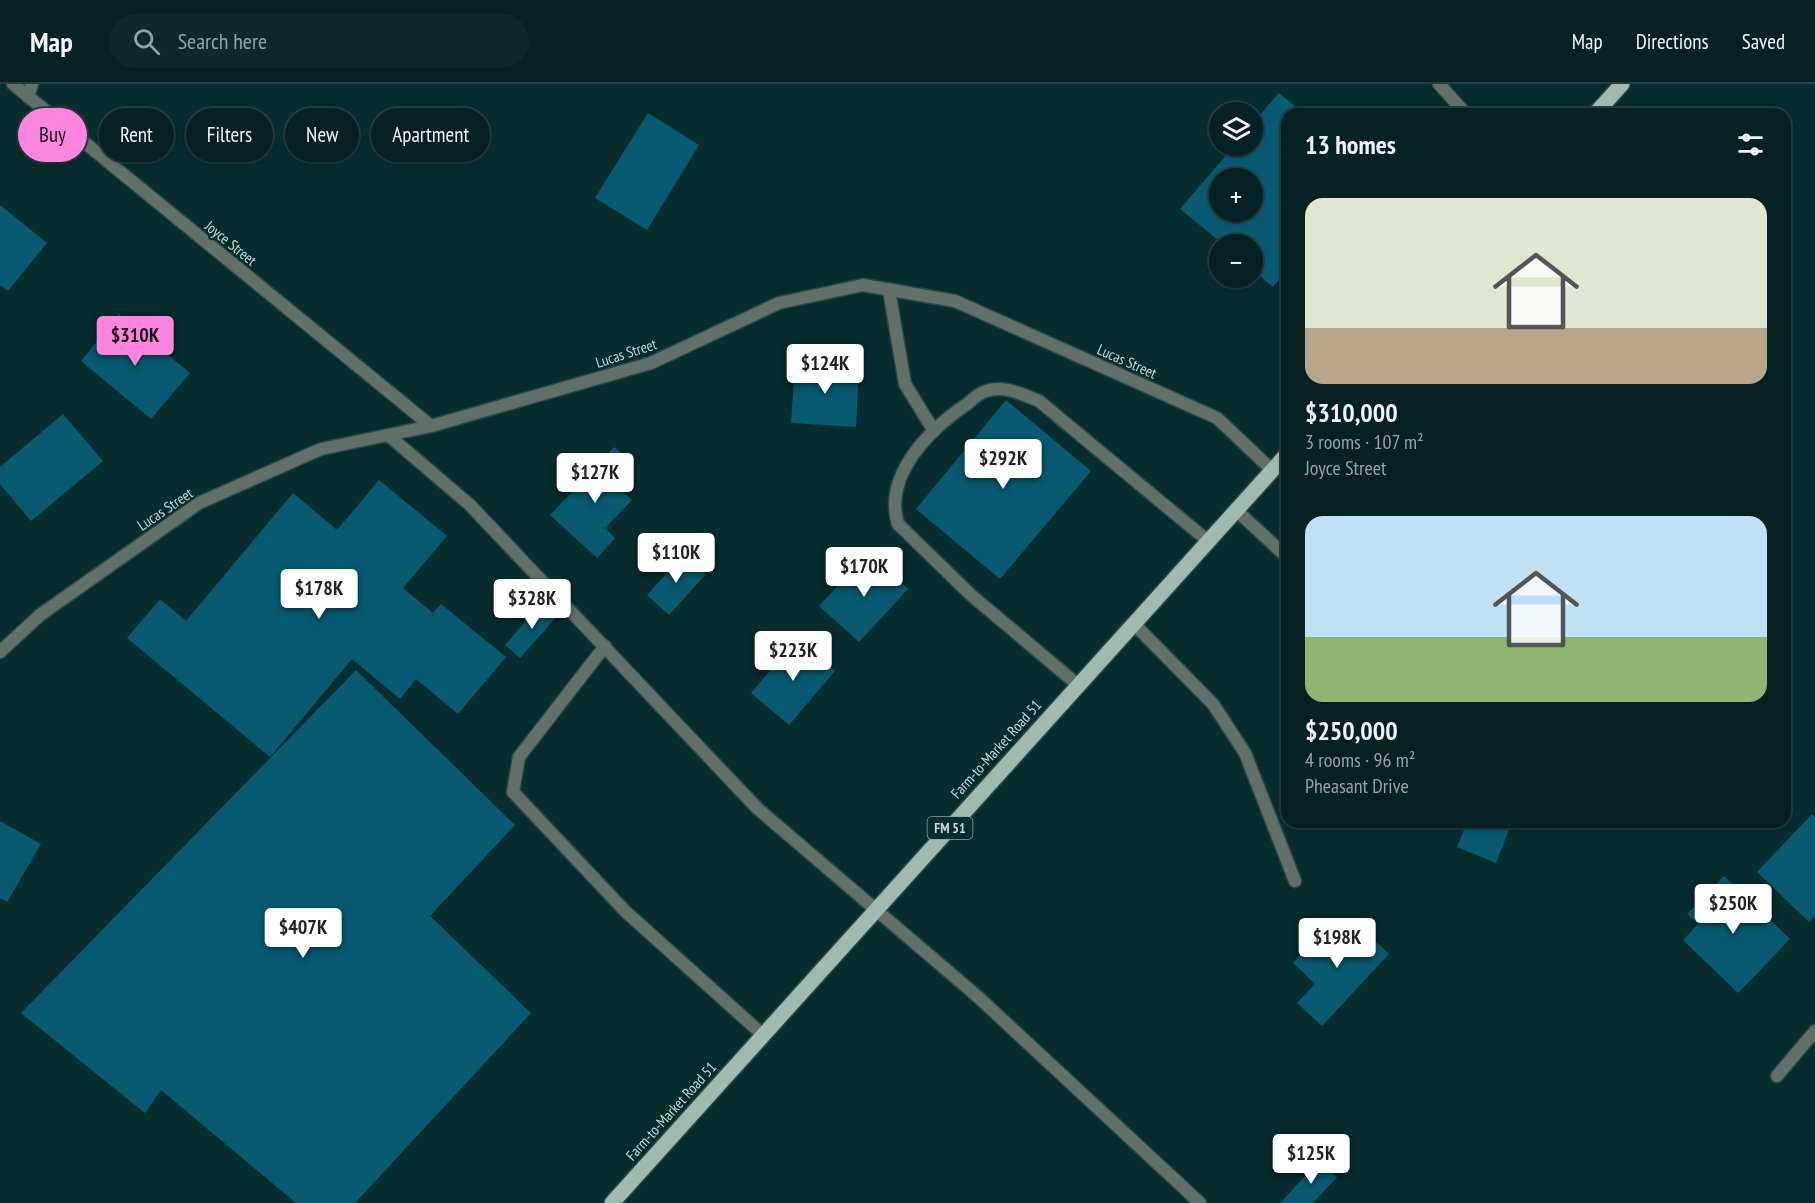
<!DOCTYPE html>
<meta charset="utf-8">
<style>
body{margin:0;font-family:"PT Sans Narrow",sans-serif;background:#0e292a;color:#f1f3f6;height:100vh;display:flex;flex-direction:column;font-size:22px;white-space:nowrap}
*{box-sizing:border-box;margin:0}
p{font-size:20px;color:#97a3a5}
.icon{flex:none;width:33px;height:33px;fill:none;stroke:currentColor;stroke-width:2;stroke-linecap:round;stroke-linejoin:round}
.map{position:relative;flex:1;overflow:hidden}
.side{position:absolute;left:1281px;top:24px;width:510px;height:720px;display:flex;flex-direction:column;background:#052121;border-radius:18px;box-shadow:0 2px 4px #0004,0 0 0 2px #263e3f}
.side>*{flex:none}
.hud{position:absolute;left:18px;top:24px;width:570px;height:54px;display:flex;gap:12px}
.controls{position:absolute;left:1209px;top:18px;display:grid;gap:12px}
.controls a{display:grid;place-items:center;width:54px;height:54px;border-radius:50%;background:#052121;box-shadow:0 2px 4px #0004,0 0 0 2px #263e3f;font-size:30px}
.price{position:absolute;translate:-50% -51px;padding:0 14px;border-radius:6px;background:#fff;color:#222;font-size:20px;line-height:39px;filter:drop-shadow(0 2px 3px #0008)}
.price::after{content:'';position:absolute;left:50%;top:36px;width:18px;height:14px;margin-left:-9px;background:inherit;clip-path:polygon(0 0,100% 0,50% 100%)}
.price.active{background:#fe85df;color:#111}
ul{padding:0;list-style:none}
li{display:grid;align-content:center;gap:12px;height:318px;padding:0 24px}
li span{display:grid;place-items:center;height:186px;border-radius:18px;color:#555}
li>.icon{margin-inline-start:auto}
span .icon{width:108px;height:108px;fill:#fffc;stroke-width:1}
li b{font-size:26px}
h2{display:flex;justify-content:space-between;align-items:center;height:72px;padding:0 24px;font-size:26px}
.tag{padding:0 21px;border-radius:27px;background:#052121;box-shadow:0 2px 4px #0004,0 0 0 2px #263e3f;font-size:21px;line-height:54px}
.tag.active{background:#fe85df;color:#111}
header{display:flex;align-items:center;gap:36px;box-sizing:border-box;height:84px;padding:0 30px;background:#052121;border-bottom:2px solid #263e3f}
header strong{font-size:28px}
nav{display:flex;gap:33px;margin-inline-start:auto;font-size:21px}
.search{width:420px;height:54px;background:#0e292a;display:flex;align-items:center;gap:15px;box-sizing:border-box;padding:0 21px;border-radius:33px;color:#97a3a5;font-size:22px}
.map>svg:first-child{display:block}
.building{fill:#075a71;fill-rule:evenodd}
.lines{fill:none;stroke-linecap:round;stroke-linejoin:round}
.lane-casing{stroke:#264848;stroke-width:15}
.street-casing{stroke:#264848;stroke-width:15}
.primary-casing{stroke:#264848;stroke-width:18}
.lane{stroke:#63706a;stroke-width:12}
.street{stroke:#63706a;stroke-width:12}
.primary{stroke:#9fbaae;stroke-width:15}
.labels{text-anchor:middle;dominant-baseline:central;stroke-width:4.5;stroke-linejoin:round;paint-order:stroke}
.shield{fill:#072c2c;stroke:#8da6a5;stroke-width:1.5}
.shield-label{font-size:14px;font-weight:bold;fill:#c7dad9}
.street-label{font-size:15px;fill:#c7dad9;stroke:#072c2c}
</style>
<header>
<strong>Map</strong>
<div class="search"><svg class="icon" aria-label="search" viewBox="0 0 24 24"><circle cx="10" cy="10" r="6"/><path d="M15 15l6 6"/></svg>Search here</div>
<nav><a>Map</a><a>Directions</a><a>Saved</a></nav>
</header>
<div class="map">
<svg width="1815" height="1119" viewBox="0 0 1815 1119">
<rect width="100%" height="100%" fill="#072c2c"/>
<path class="building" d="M1279,9L1304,30H1287V186L1273,203L1252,185V160H1223L1180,125L1234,62H1252V40ZM1220,94H1252V128H1220Z
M648,29L699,61L647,146L595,114Z
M0,121L47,159L8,207L0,201Z
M119,230L190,289L151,335L81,277Z
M795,278L859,283L856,343L791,339Z
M1006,316L1091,387L1000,495L916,425Z
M63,330L103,377L31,437L0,400V383Z
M614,363L633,379L614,400L632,416L605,444L615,454L597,474L550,431Z
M379,396L447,452L403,504L433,529L441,520L506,573L458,630L416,595L400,615L352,575L270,673L127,554L160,515L186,537L293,409L337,446Z
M868,469L908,505L859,558L819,522Z
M684,470L706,490L669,531L647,511Z
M544,517L559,530L520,574L505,561Z
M797,555L835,587L789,641L751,609Z
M356,586L515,741L430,832L531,929L355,1119H296L161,1006L145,1029L21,929Z
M1812,730L1815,733V831L1809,838L1757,788Z
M0,737L41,760L7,818L0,814Z
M1467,738H1512L1496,779L1457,763Z
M1724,792L1790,855L1738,909L1683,856L1698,840L1687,830Z
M1329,840L1345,855L1358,841L1389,870L1322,942L1297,919L1315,900L1293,879Z
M1320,1076L1337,1093L1313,1119H1280Z"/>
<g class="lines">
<g class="lane-casing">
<path id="lane" d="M1439,0L1466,30
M28,13L32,0
M889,206L905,300L934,347
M388,351L470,421L757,724L977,912L1200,1119
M1236,426L1287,473
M1134,540L1213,620L1245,669L1295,797
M605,562L519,673L513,708L625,827L763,951
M1078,601L971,511L898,440C883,391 930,345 967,320C972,316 979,309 986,307C1004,301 1022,310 1039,317L1208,457"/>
</g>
<g class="street-casing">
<path id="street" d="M13,0L431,342
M0,568L40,531L199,419L321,365L431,342L651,279L779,219L863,201L955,217L1217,334L1272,386
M1777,992L1815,947"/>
</g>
<g class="primary-casing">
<path id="primary" d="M1595,30L1622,0
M612,1119L1287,370"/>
</g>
<use href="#lane" class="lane"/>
<use href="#street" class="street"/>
<use href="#primary" class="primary"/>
</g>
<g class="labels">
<rect class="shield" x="927.5" y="733" width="45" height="22" rx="4.5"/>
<g class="shield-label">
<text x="950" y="744">FM 51</text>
</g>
<g class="street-label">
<text transform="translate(231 159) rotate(39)">Joyce Street</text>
<text transform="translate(626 269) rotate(-18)">Lucas Street</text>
<text transform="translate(1127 277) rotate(24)">Lucas Street</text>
<text transform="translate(165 425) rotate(-34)">Lucas Street</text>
<text transform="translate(996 665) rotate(-48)">Farm-to-Market Road 51</text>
<text transform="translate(671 1027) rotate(-48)">Farm-to-Market Road 51</text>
</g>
</g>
</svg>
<div class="controls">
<a><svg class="icon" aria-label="layers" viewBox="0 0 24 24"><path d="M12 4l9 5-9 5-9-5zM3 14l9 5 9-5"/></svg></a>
<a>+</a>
<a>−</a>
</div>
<b class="price active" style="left:135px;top:283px">$310K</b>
<b class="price" style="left:825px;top:311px">$124K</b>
<b class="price" style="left:1003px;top:406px">$292K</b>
<b class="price" style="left:595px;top:420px">$127K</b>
<b class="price" style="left:676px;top:500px">$110K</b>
<b class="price" style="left:864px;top:514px">$170K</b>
<b class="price" style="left:319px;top:536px">$178K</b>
<b class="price" style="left:532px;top:546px">$328K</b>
<b class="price" style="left:793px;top:598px">$223K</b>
<b class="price" style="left:1733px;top:851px">$250K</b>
<b class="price" style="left:303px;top:875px">$407K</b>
<b class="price" style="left:1337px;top:885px">$198K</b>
<b class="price" style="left:1311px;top:1101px">$125K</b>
<div class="hud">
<a class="tag active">Buy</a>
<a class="tag">Rent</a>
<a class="tag">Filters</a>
<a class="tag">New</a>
<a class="tag">Apartment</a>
</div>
<section class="side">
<h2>13 homes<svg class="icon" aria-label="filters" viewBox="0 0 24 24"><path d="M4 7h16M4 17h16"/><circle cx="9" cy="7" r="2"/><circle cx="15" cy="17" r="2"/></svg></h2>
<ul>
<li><span style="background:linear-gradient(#dfe7d0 70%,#b9a48a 0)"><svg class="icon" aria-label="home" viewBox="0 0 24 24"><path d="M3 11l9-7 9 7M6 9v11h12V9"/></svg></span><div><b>$310,000</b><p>3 rooms · 107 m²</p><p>Joyce Street</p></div></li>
<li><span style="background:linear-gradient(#bfe0f5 65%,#8fb573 0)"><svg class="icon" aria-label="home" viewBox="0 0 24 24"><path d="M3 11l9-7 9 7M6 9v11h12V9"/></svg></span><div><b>$250,000</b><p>4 rooms · 96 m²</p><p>Pheasant Drive</p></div></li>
</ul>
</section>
</div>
